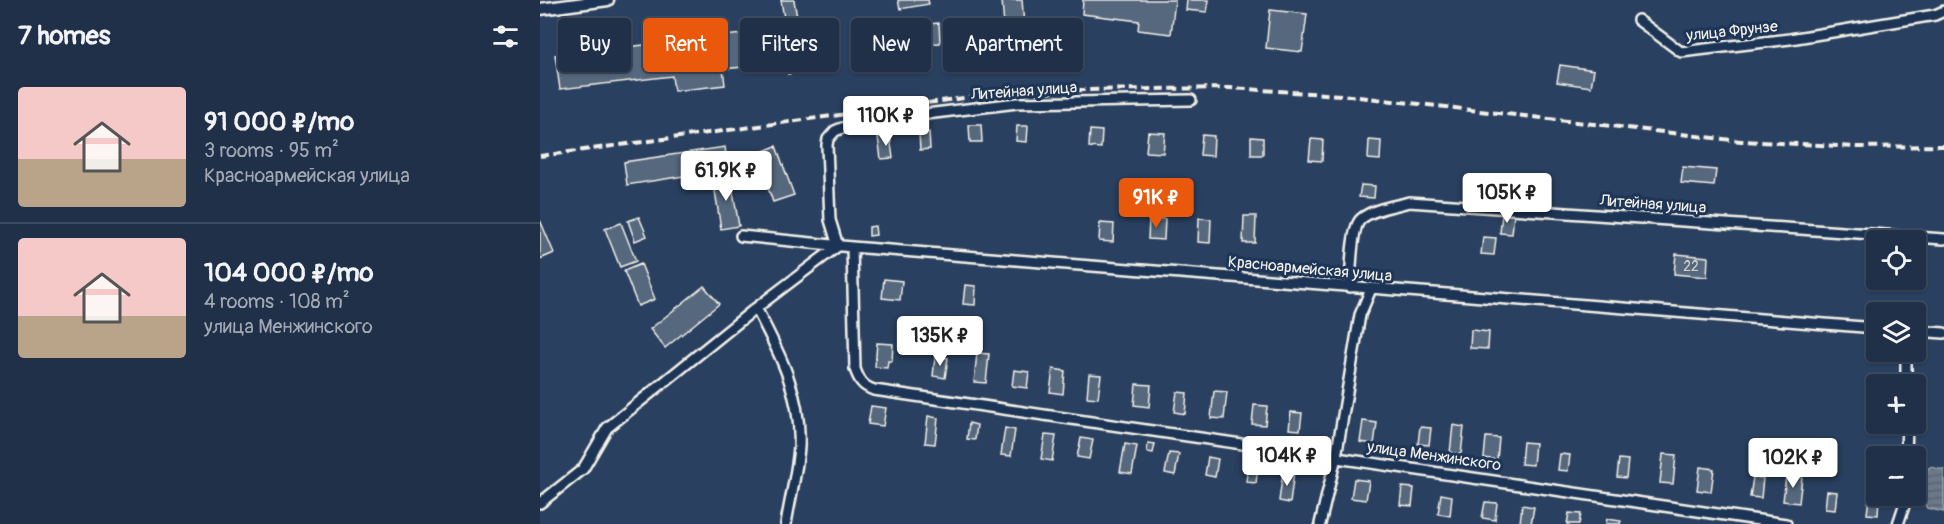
<!DOCTYPE html>
<meta charset="utf-8">
<style>
body{margin:0;font-family:Pangolin,sans-serif;background:#28384f;color:#f1f3f6;height:100vh;display:flex;flex-direction:column;font-size:22px;white-space:nowrap}
*{box-sizing:border-box;margin:0}
p{font-size:20px;color:#a2a9b4}
.icon{flex:none;width:33px;height:33px;fill:none;stroke:currentColor;stroke-width:2;stroke-linecap:round;stroke-linejoin:round}
.map{position:relative;flex:1;overflow:hidden}
.sheet{display:flex;flex-direction:column;background:#203048;width:540px}
.sheet>*{flex:none}
.hud{position:absolute;left:18px;top:18px;width:570px;height:54px;display:flex;gap:12px}
.controls{position:absolute;left:1326px;top:230px;display:grid;gap:12px}
.controls a{display:grid;place-items:center;width:60px;height:60px;border-radius:6px;background:#203048;box-shadow:0 2px 4px #0004,0 0 0 2px #3d4b60;font-size:30px}
.price{position:absolute;translate:-50% -51px;padding:0 14px;border-radius:6px;background:#fff;color:#222;font-size:20px;line-height:39px;filter:drop-shadow(0 2px 3px #0008)}
.price::after{content:'';position:absolute;left:50%;top:36px;width:18px;height:14px;margin-left:-9px;background:inherit;clip-path:polygon(0 0,100% 0,50% 100%)}
.price.current{background:#ea580c;color:#fff}
ul{padding:0;list-style:none}
li{display:flex;align-items:center;gap:18px;height:150px;padding:0 18px}
li+li{border-top:2px solid #3d4b60}
li span{display:grid;place-items:center;flex:none;width:168px;height:120px;border-radius:6px;color:#555}
li>.icon{margin-inline-start:auto}
span .icon{width:72px;height:72px;fill:#fffc;stroke-width:1}
li b{font-size:26px}
h2{display:flex;justify-content:space-between;align-items:center;height:72px;padding:0 18px;font-size:26px}
.chip{padding:0 21px;border-radius:6px;background:#203048;box-shadow:0 2px 4px #0004,0 0 0 2px #3d4b60;font-size:21px;line-height:54px}
.chip.current{background:#ea580c;color:#fff}
main{display:flex;flex:1;min-height:0}
.map>svg:first-child{display:block}
.water{fill:url(#water-rules);stroke:#a1a8b0;stroke-width:1.5}
.building{fill:#56677d;stroke:#f4f1e8;stroke-width:1.5}
.lines{fill:none;stroke-linecap:round;stroke-linejoin:round}
.minor-casing{stroke:#f4f1e8;stroke-width:14}
.tertiary-casing{stroke:#f4f1e8;stroke-width:15}
.minor{stroke:#1d3557;stroke-width:9}
.tertiary{stroke:#1d3557;stroke-width:10}
.rail{stroke:#f4f1e8;stroke-width:4;stroke-dasharray:9 4.5;stroke-linecap:butt}
.labels{text-anchor:middle;dominant-baseline:central;stroke-width:6;stroke-linejoin:round;paint-order:stroke}
.number-label{font-size:14px;fill:#cccecd}
.street-label{font-size:16px;fill:#f4f1e8;stroke:#1d3557}
</style>
<main>
<section class="sheet">
<h2>7 homes<svg class="icon" aria-label="filters" viewBox="0 0 24 24"><path d="M4 7h16M4 17h16"/><circle cx="9" cy="7" r="2"/><circle cx="15" cy="17" r="2"/></svg></h2>
<ul>
<li><span style="background:linear-gradient(#f6c9c9 60%,#b9a48a 0)"><svg class="icon" aria-label="home" viewBox="0 0 24 24"><path d="M3 11l9-7 9 7M6 9v11h12V9"/></svg></span><div><b>91 000 ₽/mo</b><p>3 rooms · 95 m²</p><p>Красноармейская улица</p></div></li>
<li><span style="background:linear-gradient(#f6c9c9 65%,#b9a48a 0)"><svg class="icon" aria-label="home" viewBox="0 0 24 24"><path d="M3 11l9-7 9 7M6 9v11h12V9"/></svg></span><div><b>104 000 ₽/mo</b><p>4 rooms · 108 m²</p><p>улица Менжинского</p></div></li>
</ul>
</section>
<div class="map">
<svg width="1404" height="524" viewBox="0 0 1404 524">
<defs>
<pattern id="water-rules" width="6" height="5" patternUnits="userSpaceOnUse" patternTransform="scale(1.5)"><rect width="6" height="5" fill="#6a788a"/><path d="M0 2.5h6" fill="none" stroke="#5b626b"/></pattern>
</defs>
<rect width="100%" height="100%" fill="#2a4060"/>
<filter id="ink" filterUnits="userSpaceOnUse"><feTurbulence type="fractalNoise" baseFrequency=".0167" numOctaves="2"/><feDisplacementMap in="SourceGraphic" scale="12" xChannelSelector="R" yChannelSelector="G"/><feConvolveMatrix kernelMatrix="1 2 1 2 8 2 1 2 1" color-interpolation-filters="sRGB"/></filter>
<g filter="url(#ink)">
<path class="water" d="M1390,467L1404,470V512L1387,508L1384,503L1387,470Z"/>
<path class="building" d="M241,0H254L260,35L247,37Z
M358,0H388L389,4L360,9Z
M462,0H482L484,25L464,26Z
M543,0H635L631,34L598,30L599,21L542,14Z
M647,0H669L667,12L646,10Z
M730,10L767,14L762,52L726,48Z
M334,17L338,44L326,46L322,19Z
M399,23L400,43L363,45L362,26Z
M220,32L224,65L183,69L185,85L134,91L132,76L20,89L15,55Z
M260,63L261,71L248,74L246,65Z
M1020,65L1054,70L1051,87L1017,82Z
M429,125H441L442,142H430Z
M477,126H488L487,142L476,141Z
M550,130L562,131L561,148L549,147Z
M389,132L390,149L380,150L379,133Z
M608,132L625,133L623,153L606,152Z
M662,135L674,136L673,156L660,155Z
M350,136L353,158L341,159L338,137Z
M711,137L723,138V155H711Z
M771,139L783,140L782,161L769,160Z
M829,140L841,141L840,160L828,159Z
M236,146L254,195L233,202L216,154Z
M185,147L188,169L87,185L84,162Z
M1143,167L1176,170L1174,186L1141,183Z
M190,175L199,226L181,229L173,178Z
M821,185L835,186L834,198L819,197Z
M962,214L974,215L972,234L960,233Z
M704,216H716L715,243H703Z
M99,217L107,236L95,241L88,221Z
M609,218L625,219L624,240L608,239Z
M659,218L671,219L670,243L658,242Z
M0,220L14,253L0,259Z
M81,223L96,261L80,267L65,229Z
M560,223L574,224L573,242L559,241Z
M335,226L336,235L329,236V227Z
M943,237L956,238L954,255L941,254Z
M1136,254L1168,257L1167,277L1134,274Z
M101,264L115,299L98,306L84,271Z
M344,279L362,281L360,300L342,298Z
M425,285L436,286L435,305L423,304Z
M164,286L179,304L125,348L110,329Z
M931,330L949,332L948,349L930,348Z
M337,343L353,344L352,361H348L347,368L335,367Z
M437,353L449,354L446,383L434,382Z
M395,357L408,358L405,378L393,376Z
M513,369L525,371L523,394L510,392Z
M474,370L489,372L487,388L472,386Z
M549,374L561,375L558,398L547,397Z
M596,384L611,385L609,407L594,405Z
M674,391L687,392L684,419L671,418Z
M637,392L647,393L645,414L634,412Z
M714,405L727,406L725,425L712,424Z
M331,406L346,408L343,426L328,424Z
M751,412L762,413L760,430L749,429Z
M388,416L398,418L395,444L385,443Z
M823,421L837,423L834,444L820,442Z
M429,423L437,425L435,440L427,439Z
M913,425L924,427L921,454L910,453Z
M880,427L891,428L889,445L878,444Z
M465,428L475,430L471,456L461,455Z
M505,435L516,436L512,461L501,459Z
M946,437L959,438L957,460L944,458Z
M541,438L553,440L549,459L537,457Z
M983,442L995,443L993,465L981,464Z
M608,443L615,444L613,453L607,452Z
M585,444L597,446L592,474L580,472Z
M629,453L639,454L635,475L625,473Z
M1020,454L1030,455L1028,471L1018,470Z
M1123,454L1136,455L1133,484L1120,483Z
M668,457L678,459L675,477L665,475Z
M1079,459L1088,460L1086,478L1077,477Z
M708,466L718,467L716,483L706,482Z
M1160,467L1174,469L1171,492L1157,490Z
M743,471L754,472L750,503L739,501Z
M1246,476L1262,477L1259,503L1243,501Z
M1213,477L1223,478L1221,498L1210,497Z
M814,479L829,481L826,500L811,498Z
M862,487L874,488L872,506L860,505Z
M1287,491L1297,492L1295,510L1285,509Z
M901,494L912,496L910,516L898,514Z
M1329,497L1339,498L1338,515L1327,514Z
M945,502L957,503L955,520L942,518Z
M982,505L994,507L991,524L980,523Z
M1029,513L1041,514L1039,524H1027Z
M1067,519L1081,521L1080,524H1066Z"/>
<g class="lines">
<g class="minor-casing">
<path id="minor" d="M1098,20L1141,52L1250,39L1395,15L1404,11
M201,236L312,247L1336,328
M312,247L315,369C319,380 322,386 334,390L1246,524
M810,287C811,273 811,227 821,219C832,209 855,206 869,202L1404,239
M216,308C239,352 262,395 259,447C257,472 250,499 246,524
M1376,331L1404,333
M1366,351V384
M1366,456L1367,423
M0,503L43,469L67,428L216,308L298,246L290,220L287,145L288,139L295,131L302,128L345,119L477,103L651,100
M780,524L796,457L820,315L831,289
M1358,524L1364,506V495"/>
</g>
<g class="tertiary-casing">
<path id="tertiary" d="M0,9L68,0"/>
</g>
<use href="#minor" class="minor"/>
<use href="#tertiary" class="tertiary"/>
<path class="rail" d="M0,156L438,96L541,90L690,88L801,95L1201,141L1318,147L1404,146"/>
</g>
</g>
<g class="labels">
<g class="number-label">
<text x="1151" y="266">22</text>
</g>
<g class="street-label">
<text transform="translate(1192 31) rotate(-6)">улица Фрунзе</text>
<text transform="translate(484 91) rotate(-4)">Литейная улица</text>
<text transform="translate(1113 204) rotate(4)">Литейная улица</text>
<text transform="translate(770 269) rotate(5)">Красноармейская улица</text>
<text transform="translate(894 456) rotate(8)">улица Менжинского</text>
</g>
</g>
</svg>
<div class="controls">
<a><svg class="icon" aria-label="locate" viewBox="0 0 24 24"><circle cx="12" cy="12" r="6"/><path d="M12 2v4M12 18v4M2 12h4M18 12h4"/></svg></a>
<a><svg class="icon" aria-label="layers" viewBox="0 0 24 24"><path d="M12 4l9 5-9 5-9-5zM3 14l9 5 9-5"/></svg></a>
<a>+</a>
<a>−</a>
</div>
<b class="price" style="left:346px;top:147px">110K ₽</b>
<b class="price" style="left:186px;top:202px">61.9K ₽</b>
<b class="price" style="left:967px;top:224px">105K ₽</b>
<b class="price current" style="left:616px;top:229px">91K ₽</b>
<b class="price" style="left:400px;top:367px">135K ₽</b>
<b class="price" style="left:747px;top:487px">104K ₽</b>
<b class="price" style="left:1253px;top:489px">102K ₽</b>
<div class="hud">
<a class="chip">Buy</a>
<a class="chip current">Rent</a>
<a class="chip">Filters</a>
<a class="chip">New</a>
<a class="chip">Apartment</a>
</div>
</div>
</main>
